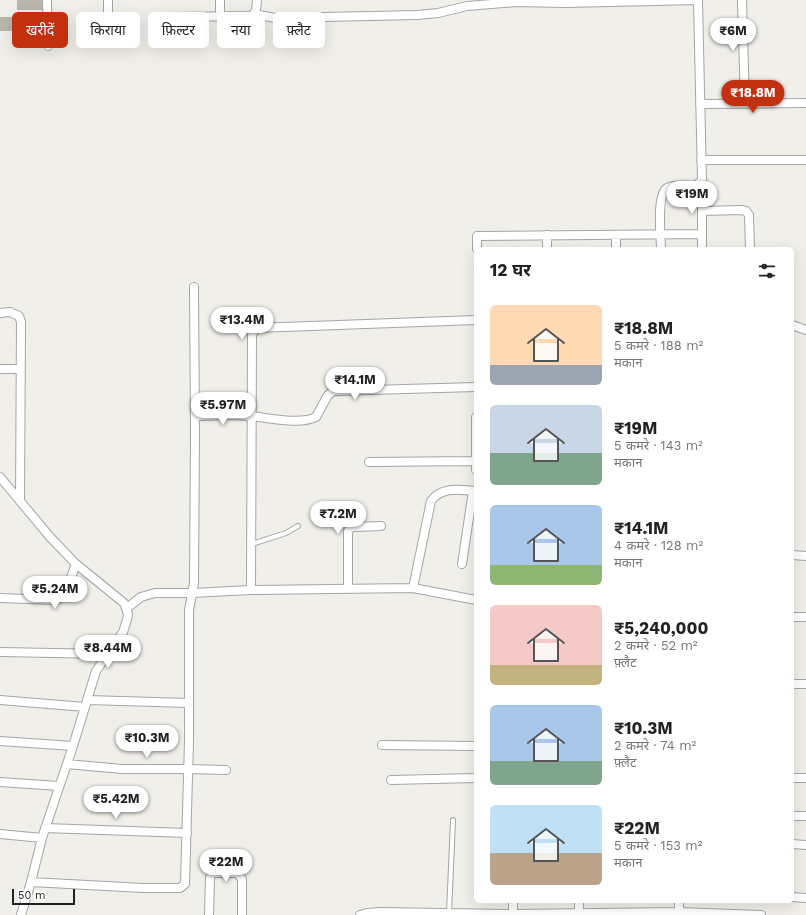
<!DOCTYPE html>
<html lang="hi">
<meta charset="utf-8">
<style>
body{margin:0;font-family:"Work Sans","Noto Sans Devanagari",sans-serif;background:#f2f2f2;color:#222;height:100vh;display:flex;flex-direction:column;font-size:15px;white-space:nowrap}
*{box-sizing:border-box;margin:0}
p{font-size:13px;color:#767676}
.icon{flex:none;width:22px;height:22px;fill:none;stroke:currentColor;stroke-width:2;stroke-linecap:round;stroke-linejoin:round}
.map{position:relative;flex:1;overflow:hidden}
.side{position:absolute;left:474px;top:247px;width:320px;height:656px;display:flex;flex-direction:column;background:#fff;border-radius:6px;box-shadow:0 4px 16px #0002}
.side>*{flex:none}
.hud{position:absolute;left:12px;top:12px;width:380px;height:36px;display:flex;gap:8px}
.scale{position:absolute;left:12px;bottom:10px;width:63px;box-sizing:border-box;padding-left:4px;border:2px solid #212121;border-top:0;font-size:11px;line-height:14px;white-space:nowrap;color:#212121;-webkit-text-stroke:3px #fff;paint-order:stroke}
.price{position:absolute;translate:-50% -34px;padding:0 9px;border-radius:14px;background:#fff;color:#222;font-size:13px;line-height:26px;filter:drop-shadow(0 1px 2px #0008)}
.price::after{content:'';position:absolute;left:50%;top:24px;width:12px;height:9px;margin-left:-6px;background:inherit;clip-path:polygon(0 0,100% 0,50% 100%)}
.price.current{background:#c3300f;color:#fff}
ul{padding:0;list-style:none}
li{display:flex;align-items:center;gap:12px;height:100px;padding:0 16px}
li span{display:grid;place-items:center;flex:none;width:112px;height:80px;border-radius:6px;color:#555}
li>.icon{margin-inline-start:auto}
span .icon{width:48px;height:48px;fill:#fffc;stroke-width:1}
li b{font-size:17px}
h2{display:flex;justify-content:space-between;align-items:center;height:48px;padding:0 16px;font-size:17px}
.pill{padding:0 14px;border-radius:6px;background:#fff;box-shadow:0 4px 16px #0002;font-size:14px;line-height:36px}
.pill.current{background:#c3300f;color:#fff}
.map>svg:first-child{display:block}
.building{fill:#bab6ae}
.lines{fill:none;stroke-linecap:round;stroke-linejoin:round}
.service-casing{stroke:#a5a5a5;stroke-width:6}
.minor-casing{stroke:#a5a5a5;stroke-width:10}
.service{stroke:#fff;stroke-width:4}
.minor{stroke:#fff;stroke-width:8}
</style>
<div class="map">
<svg width="806" height="915" viewBox="0 0 806 915">
<rect width="100%" height="100%" fill="#f1efe9"/>
<path class="building" d="M17,0H42V10H17Z
M0,17H17V31H0Z"/>
<g class="lines">
<g class="service-casing">
<path id="service" d="M252,544L286,533L298,526
M449,913L453,820"/>
</g>
<g class="minor-casing">
<path id="minor" d="M47,0L48,46
M108,0V43
M742,0L745,104
M254,14L275,18L417,15L438,13L467,6L516,2L565,3L698,0
M169,17L251,16C258,12 256,6 257,0
M220,17V0
M700,104L806,103
M701,160H806
M702,180V249
M702,211L741,210L746,211L749,215L750,249
M547,235V249
M616,235V249
M477,249V236L702,234
M661,249C661,237 656,195 667,188C674,184 688,186 695,186L702,180L698,0
M0,313L10,312L19,316L21,322L20,501
M792,325L806,330
M0,369H20
M195,416C213,416 233,414 251,416C269,418 300,425 316,417L328,395L334,391L476,387
M476,417V470
M369,462L475,461
M0,477L50,537L76,564L124,603L128,614L127,620L123,632L96,671L73,746L42,838L31,882L21,915
M792,555L806,556
M462,564L473,491
M413,588L431,501C442,486 460,490 476,491
M348,589V531L352,527L381,526
M251,590L252,335L256,328L476,320
M0,598L56,600L64,596L76,564
M127,608L141,597L155,593H192L251,590L413,588L476,600
M792,617H806
M0,652L107,654
M792,684H806
M0,700L85,707
M87,700L189,703
M0,741L73,746
M382,745L476,746
M67,764L122,769H188L226,770
M792,778H806
M391,780L476,778
M0,782L59,786
M792,816H806
M45,828L187,833
M0,834L42,838
M792,844L806,845
M31,882L143,888H180L185,884L189,741V610L194,583L195,433L194,287
M792,897L806,898
M513,901V914
M579,901V913
M679,901V912
M209,915L210,878L212,873H237L242,879V915
M360,915L367,913L380,912L513,914L679,912L761,915"/>
</g>
<use href="#service" class="service"/>
<use href="#minor" class="minor"/>
</g>
</svg>
<div class="scale">50 m</div>
<b class="price" style="left:733px;top:52px">₹6M</b>
<b class="price current" style="left:753px;top:114px">₹18.8M</b>
<b class="price" style="left:692px;top:215px">₹19M</b>
<b class="price" style="left:242px;top:341px">₹13.4M</b>
<b class="price" style="left:355px;top:401px">₹14.1M</b>
<b class="price" style="left:223px;top:426px">₹5.97M</b>
<b class="price" style="left:338px;top:535px">₹7.2M</b>
<b class="price" style="left:55px;top:610px">₹5.24M</b>
<b class="price" style="left:108px;top:669px">₹8.44M</b>
<b class="price" style="left:147px;top:759px">₹10.3M</b>
<b class="price" style="left:116px;top:820px">₹5.42M</b>
<b class="price" style="left:226px;top:883px">₹22M</b>
<div class="hud">
<a class="pill current">खरीदें</a>
<a class="pill">किराया</a>
<a class="pill">फ़िल्टर</a>
<a class="pill">नया</a>
<a class="pill">फ़्लैट</a>
</div>
<section class="side">
<h2>12 घर<svg class="icon" aria-label="filters" viewBox="0 0 24 24"><path d="M4 7h16M4 17h16"/><circle cx="9" cy="7" r="2"/><circle cx="15" cy="17" r="2"/></svg></h2>
<ul>
<li><span style="background:linear-gradient(#ffd9b3 75%,#9aa5b1 0)"><svg class="icon" aria-label="home" viewBox="0 0 24 24"><path d="M3 11l9-7 9 7M6 9v11h12V9"/></svg></span><div><b>₹18.8M</b><p>5 कमरे · 188 m²</p><p>मकान</p></div></li>
<li><span style="background:linear-gradient(#c9d6e8 60%,#7fa58c 0)"><svg class="icon" aria-label="home" viewBox="0 0 24 24"><path d="M3 11l9-7 9 7M6 9v11h12V9"/></svg></span><div><b>₹19M</b><p>5 कमरे · 143 m²</p><p>मकान</p></div></li>
<li><span style="background:linear-gradient(#a9c7e8 75%,#8fb573 0)"><svg class="icon" aria-label="home" viewBox="0 0 24 24"><path d="M3 11l9-7 9 7M6 9v11h12V9"/></svg></span><div><b>₹14.1M</b><p>4 कमरे · 128 m²</p><p>मकान</p></div></li>
<li><span style="background:linear-gradient(#f6c9c9 75%,#c2b280 0)"><svg class="icon" aria-label="home" viewBox="0 0 24 24"><path d="M3 11l9-7 9 7M6 9v11h12V9"/></svg></span><div><b>₹5,240,000</b><p>2 कमरे · 52 m²</p><p>फ़्लैट</p></div></li>
<li><span style="background:linear-gradient(#a9c7e8 70%,#7fa58c 0)"><svg class="icon" aria-label="home" viewBox="0 0 24 24"><path d="M3 11l9-7 9 7M6 9v11h12V9"/></svg></span><div><b>₹10.3M</b><p>2 कमरे · 74 m²</p><p>फ़्लैट</p></div></li>
<li><span style="background:linear-gradient(#bfe0f5 60%,#b9a48a 0)"><svg class="icon" aria-label="home" viewBox="0 0 24 24"><path d="M3 11l9-7 9 7M6 9v11h12V9"/></svg></span><div><b>₹22M</b><p>5 कमरे · 153 m²</p><p>मकान</p></div></li>
</ul>
</section>
</div>
